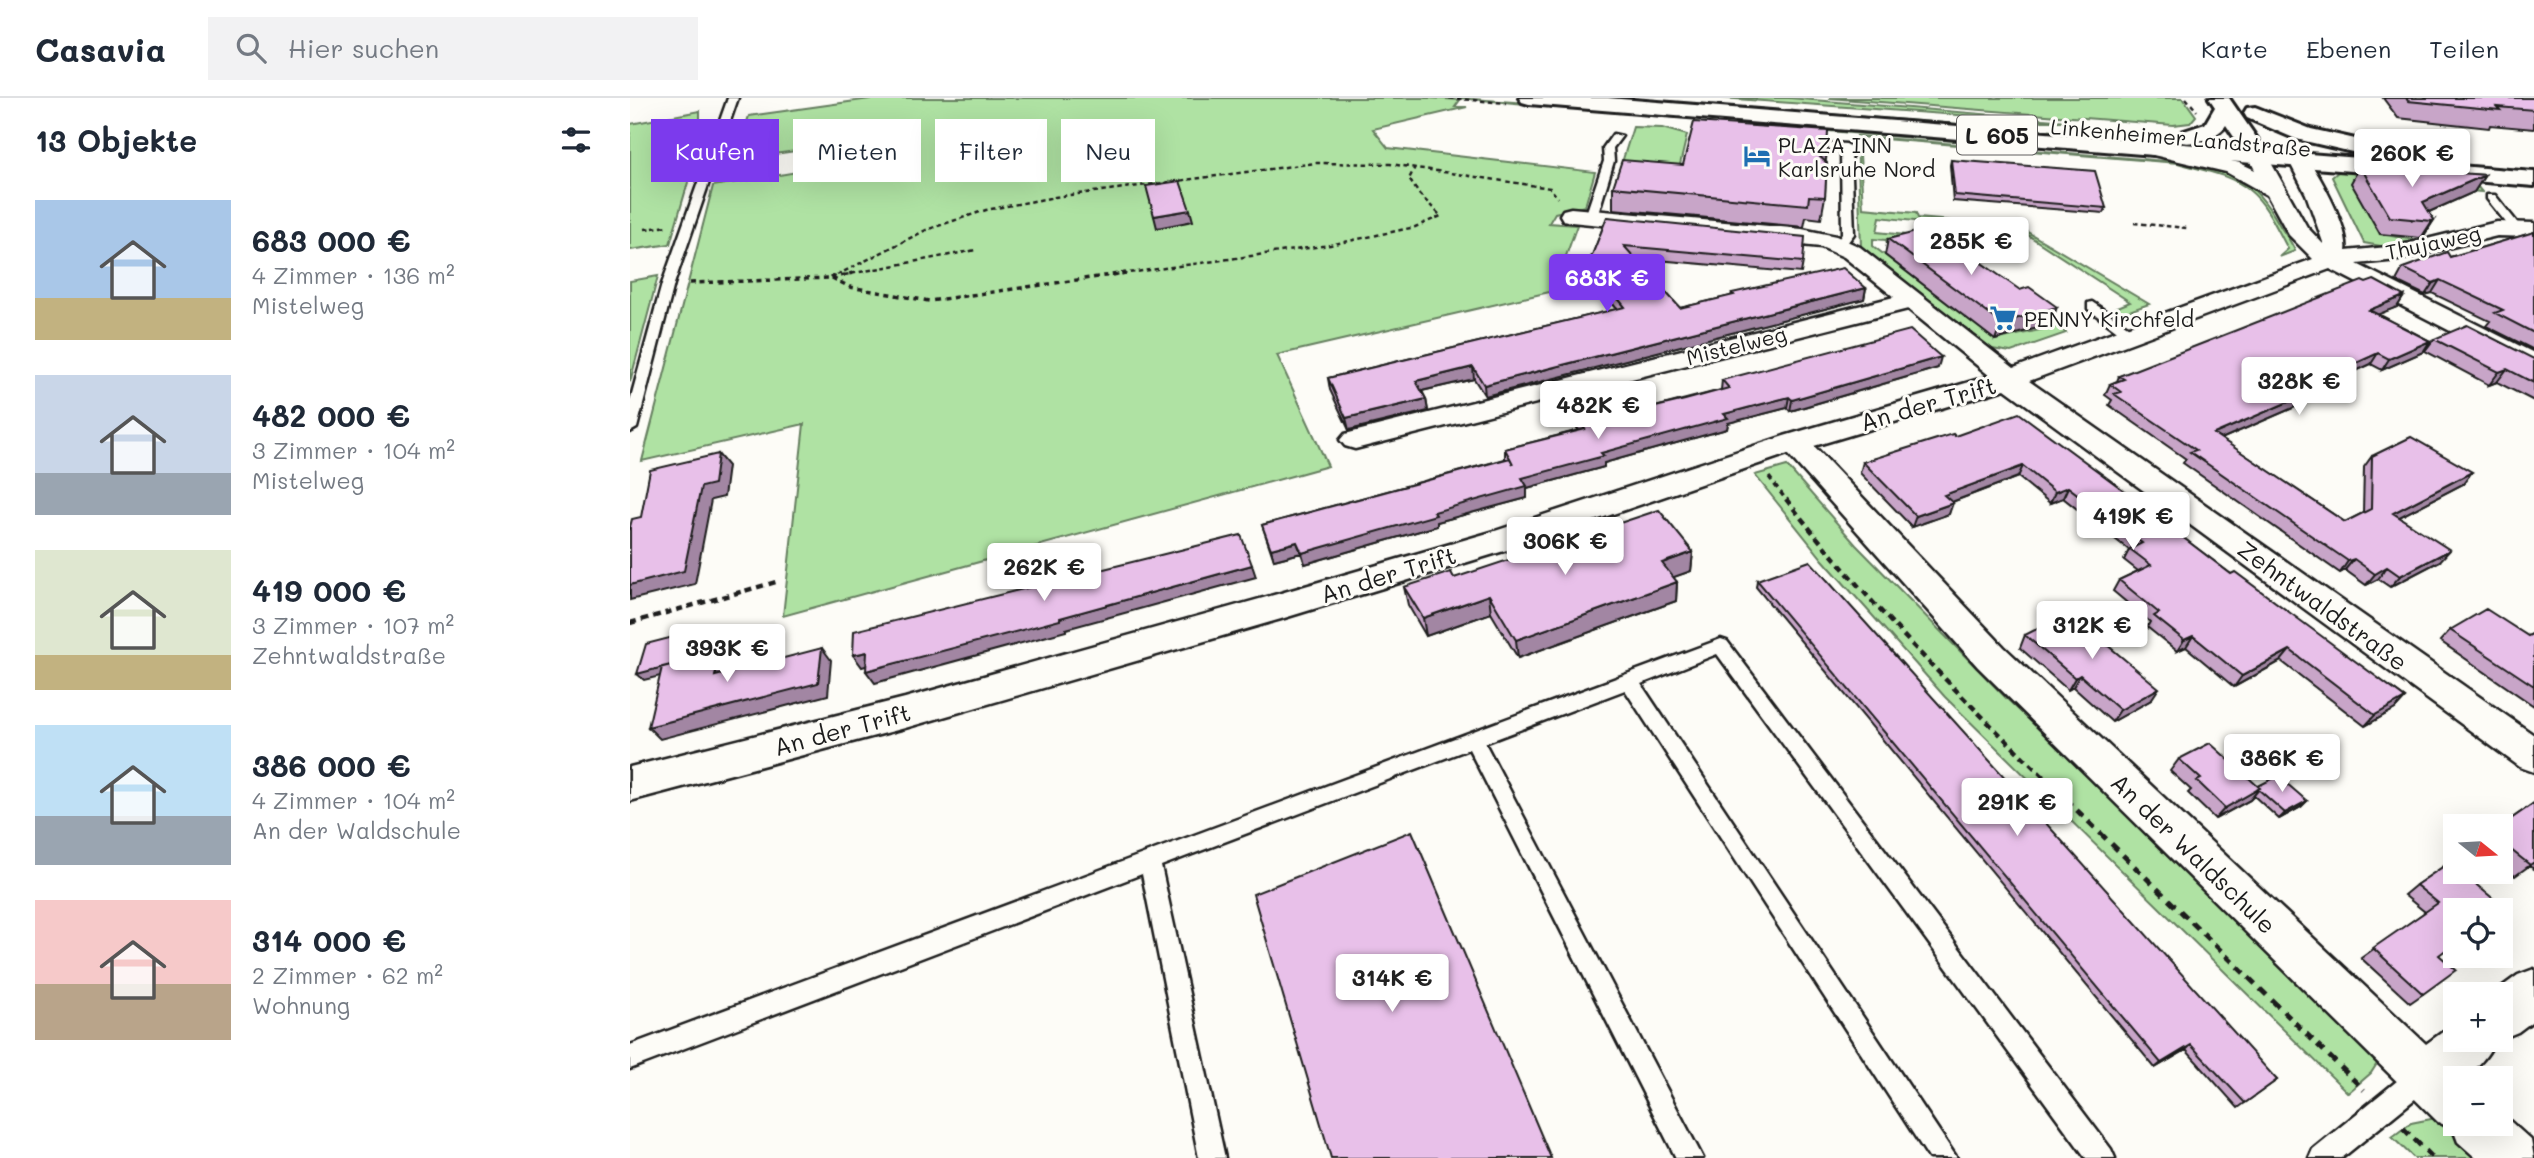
<!DOCTYPE html>
<html lang="de">
<meta charset="utf-8">
<style>
body{margin:0;font-family:Mali,sans-serif;background:#f2f2f3;color:#1f2937;height:100vh;display:flex;flex-direction:column;font-size:26px;white-space:nowrap}
*{box-sizing:border-box;margin:0}
p{font-size:23px;color:#747a83}
.icon{flex:none;width:38px;height:38px;fill:none;stroke:currentColor;stroke-width:2;stroke-linecap:round;stroke-linejoin:round}
.map{position:relative;flex:1;overflow:hidden}
.sheet{display:flex;flex-direction:column;background:#fff;width:630px}
.sheet>*{flex:none}
.top-card{position:absolute;left:21px;top:21px;width:665px;height:63px;display:flex;gap:14px}
.needle{width:46px;rotate:108deg}
.buttons{position:absolute;left:1813px;top:716px;display:grid;gap:14px}
.buttons a{display:grid;place-items:center;width:70px;height:70px;border-radius:0px;background:#fff;box-shadow:0 7px 28px #0002;font-size:35px}
.price{position:absolute;translate:-50% -60px;padding:0 16px;border-radius:7px;background:#fff;color:#222;font-size:23px;line-height:46px;filter:drop-shadow(0 2px 4px #0008)}
.price::after{content:'';position:absolute;left:50%;top:42px;width:21px;height:16px;margin-left:-10px;background:inherit;clip-path:polygon(0 0,100% 0,50% 100%)}
.price.on{background:#7c3aed;color:#fff}
ul{padding:0;list-style:none}
li{display:flex;align-items:center;gap:21px;height:175px;padding:0 35px}
li span{display:grid;place-items:center;flex:none;width:196px;height:140px;border-radius:0px;color:#555}
li>.icon{margin-inline-start:auto}
span .icon{width:84px;height:84px;fill:#fffc;stroke-width:1}
li b{font-size:30px}
h2{display:flex;justify-content:space-between;align-items:center;height:84px;padding:0 35px;font-size:30px}
.pill{padding:0 24px;border-radius:0px;background:#fff;box-shadow:0 7px 28px #0002;font-size:24px;line-height:63px}
.pill.on{background:#7c3aed;color:#fff}
header{display:flex;align-items:center;gap:42px;box-sizing:border-box;height:98px;padding:0 35px;background:#fff;border-bottom:2px solid #e0e1e3}
header strong{font-size:33px}
nav{display:flex;gap:38px;margin-inline-start:auto;font-size:24px}
.search{width:490px;height:63px;background:#f2f2f3;display:flex;align-items:center;gap:18px;box-sizing:border-box;padding:0 24px;border-radius:0px;color:#747a83;font-size:26px}
main{display:flex;flex:1;min-height:0}
.map>svg:first-child{display:block}
.green{fill:#afe2a3;stroke:#667f60;stroke-width:2}
.lines{fill:none;stroke-linecap:round;stroke-linejoin:round}
.lane-casing{stroke:#1c1c1c;stroke-width:5}
.street-casing{stroke:#1c1c1c;stroke-width:5}
.secondary-casing{stroke:#1c1c1c;stroke-width:6}
.primary-casing{stroke:#1c1c1c;stroke-width:6}
.path-far3{stroke:#1c1c1c;stroke-width:2.5;stroke-dasharray:4.5 3.5;stroke-linecap:butt}
.path-far2{stroke:#1c1c1c;stroke-width:3.5;stroke-dasharray:5 4.5;stroke-linecap:butt}
.path-far1{stroke:#1c1c1c;stroke-width:4.5;stroke-dasharray:7 5;stroke-linecap:butt}
.path{stroke:#1c1c1c;stroke-width:5;stroke-dasharray:9 7;stroke-linecap:butt}
.lane{fill:#fdfcf7;fill-rule:evenodd}
.street{fill:#fdfcf7;fill-rule:evenodd}
.secondary{fill:#fdfcf7;fill-rule:evenodd}
.primary{fill:#fdfcf7;fill-rule:evenodd}
.wall{fill:#c8a5c8;stroke:#1c1c1c;stroke-width:2}
.shaded-wall{fill:#a286a3;stroke:#1c1c1c;stroke-width:2}
.building{fill:#e8c0e9;stroke:#1c1c1c;stroke-width:2}
.labels{text-anchor:middle;dominant-baseline:central;stroke-width:6;stroke-linejoin:round;paint-order:stroke}
.far-street-label{font-size:21px;fill:#1c1c1c;stroke:#fdfcf7}
.far-poi-label{font-size:21px;fill:#1c1c1c;stroke:#fdfcf7;text-anchor:start}
.shield{fill:#fdfcf7;stroke:#605f5e;stroke-width:2}
.shield-label{font-size:23px;font-weight:bold;fill:#1c1c1c}
.street-label{font-size:24px;fill:#1c1c1c;stroke:#fdfcf7}
</style>
<header>
<strong>Casavia</strong>
<div class="search"><svg class="icon" aria-label="search" viewBox="0 0 24 24"><circle cx="10" cy="10" r="6"/><path d="M15 15l6 6"/></svg>Hier suchen</div>
<nav><a>Karte</a><a>Ebenen</a><a>Teilen</a></nav>
</header>
<main>
<section class="sheet">
<h2>13 Objekte<svg class="icon" aria-label="filters" viewBox="0 0 24 24"><path d="M4 7h16M4 17h16"/><circle cx="9" cy="7" r="2"/><circle cx="15" cy="17" r="2"/></svg></h2>
<ul>
<li><span style="background:linear-gradient(#a9c7e8 70%,#c2b280 0)"><svg class="icon" aria-label="home" viewBox="0 0 24 24"><path d="M3 11l9-7 9 7M6 9v11h12V9"/></svg></span><div><b>683 000 €</b><p>4 Zimmer · 136 m²</p><p>Mistelweg</p></div></li>
<li><span style="background:linear-gradient(#c9d6e8 70%,#9aa5b1 0)"><svg class="icon" aria-label="home" viewBox="0 0 24 24"><path d="M3 11l9-7 9 7M6 9v11h12V9"/></svg></span><div><b>482 000 €</b><p>3 Zimmer · 104 m²</p><p>Mistelweg</p></div></li>
<li><span style="background:linear-gradient(#dfe7d0 75%,#c2b280 0)"><svg class="icon" aria-label="home" viewBox="0 0 24 24"><path d="M3 11l9-7 9 7M6 9v11h12V9"/></svg></span><div><b>419 000 €</b><p>3 Zimmer · 107 m²</p><p>Zehntwaldstraße</p></div></li>
<li><span style="background:linear-gradient(#bfe0f5 65%,#9aa5b1 0)"><svg class="icon" aria-label="home" viewBox="0 0 24 24"><path d="M3 11l9-7 9 7M6 9v11h12V9"/></svg></span><div><b>386 000 €</b><p>4 Zimmer · 104 m²</p><p>An der Waldschule</p></div></li>
<li><span style="background:linear-gradient(#f6c9c9 60%,#b9a48a 0)"><svg class="icon" aria-label="home" viewBox="0 0 24 24"><path d="M3 11l9-7 9 7M6 9v11h12V9"/></svg></span><div><b>314 000 €</b><p>2 Zimmer · 62 m²</p><p>Wohnung</p></div></li>
</ul>
</section>
<div class="map">
<svg width="1904" height="1060" viewBox="0 0 1904 1060">
<rect width="100%" height="100%" fill="#fdfcf7"/>
<filter id="ink" filterUnits="userSpaceOnUse"><feTurbulence type="fractalNoise" baseFrequency=".0143" numOctaves="2"/><feDisplacementMap in="SourceGraphic" scale="14" xChannelSelector="R" yChannelSelector="G"/><feConvolveMatrix kernelMatrix="1 2 1 2 8 2 1 2 1" color-interpolation-filters="sRGB"/></filter>
<g filter="url(#ink)">
<path class="green" d="M247,0H799L830,2L825,9H837L743,31L758,50L965,74L955,108L925,115L919,125L947,127L931,172L941,189L647,257L698,368L153,518L174,326L12,363L83,88L197,69L200,48L104,62L119,18Z
M829,0L1150,24L1228,34L1548,60L1233,36Z
M1091,0H1159L1437,23H1411Z
M1199,0H1553L1566,18L1560,25L1543,27Z
M1089,8L1596,46L1597,48L1232,19L1131,14Z
M70,13V43L40,146L0,152V26Z
M1003,29L1032,30L1057,37L1048,75L990,71Z
M1227,38L1547,64C1599,69 1623,80 1649,126C1654,135 1662,144 1665,153L1649,159L1658,151C1647,131 1637,106 1619,92C1600,76 1571,72 1548,65L1229,39L1233,110L1286,115L1288,120L1389,129L1519,206L1491,216L1483,211L1500,204L1396,136L1250,119L1247,134L1286,138L1258,149L1256,142L1243,141V148L1365,242L1427,228L1436,235L1381,254L1362,251L1231,149Z
M1708,74L1843,83L1852,94L1769,87L1750,136L1784,142L1756,149L1734,145L1702,79Z
M28,178L0,284V183Z
M1157,368L1226,447L1377,601L1556,769L1750,961L1741,975L1718,995L1315,599L1193,462L1125,377Z
M1806,1020L1823,1022L1863,1060H1784L1762,1039L1781,1025Z"/>
<g class="lines">
<g class="lane-casing">
<path id="lane" d="M98,0H108L44,186L7,330L0,334V303L32,186Z
M983,36L992,38L983,50L984,63L967,119L957,121L955,119L974,63L973,50Z
M1173,43L1216,46L1221,49L1224,136L1214,149L1204,147L1212,136L1211,52L1169,48L1168,46Z
M1857,97H1865L1890,128V132H1882L1857,101Z
M1462,204L1508,235V241H1498L1458,211V205Z
M1091,541L1097,543L1481,1051L1485,1060H1456L1087,556L1011,586L1327,1060H1299L995,592L855,645L1073,1060H1046L839,651L531,768L595,1060H569L512,776L0,971V947Z
M1792,967L1801,970L1804,979L1801,988L1712,1060H1679L1683,1051L1783,970Z"/>
</g>
<g class="street-casing">
<path id="street" d="M1526,46L1610,65L1625,72L1618,58L1621,54H1635L1677,129L1694,147L1676,96L1658,61L1661,57H1675C1689,76 1720,131 1716,153L1768,148L1867,124L1904,125V139L1867,138L1768,162L1727,166L1904,255V273L1894,271L1700,171L1399,283L1904,637V674L1890,669L1375,291L1184,348L1374,549L1796,946L1825,925V942H1865C1859,957 1841,980 1825,980V1026H1871V1015L1901,1042L1904,1060H1846L1828,1044L1823,1031L1808,1024L1348,569L1158,356L887,449L651,521L275,630L0,703V669L275,600L651,495L865,433L1154,338L1360,278L1278,211L725,351L715,348L710,342L715,336L1264,199L1214,159L1191,149L941,124L933,122L930,117L933,112L941,110L1172,131L1206,138L1230,149L1384,270L1683,161L1659,137L1637,97L1596,74L1519,56L1516,52L1519,48Z
M1904,871V922L1888,934L1871,941V896H1862L1888,877Z"/>
</g>
<g class="secondary-casing">
<path id="secondary" d="M1579,0H1599L1639,58L1636,63H1620L1596,27C1588,39 1566,47 1551,44L1548,39L1551,34L1575,26L1585,9Z
M1625,9L1681,31L1765,50L1768,55L1765,60L1757,62L1666,41L1617,20L1614,15L1617,10Z"/>
</g>
<g class="primary-casing">
<path id="primary" d="M889,0H978L1904,74V88L899,6L892,4Z"/>
</g>
<path class="path-far3" d="M819,0L876,5
M1556,0L1567,13
M1504,125L1557,130
M15,131L38,128
M1014,175L1017,157
M207,177L296,132L356,112L425,99L686,65L760,66L920,90L928,100
M214,177L346,152
M484,177L700,147L785,129L811,118L789,96L779,81L785,69"/>
<path class="path-far2" d="M210,178L223,175
M201,180L210,175
M202,180L220,189L299,203L496,175
M60,185L201,180
M1139,379L1157,403"/>
<path class="path-far1" d="M1156,401C1238,506 1331,599 1426,691
M0,525L146,484"/>
<path class="path" d="M1424,690L1734,992
M1773,1030L1803,1060"/>
<use href="#lane" class="lane"/>
<use href="#street" class="street"/>
<use href="#secondary" class="secondary"/>
<use href="#primary" class="primary"/>
</g>
<path class="wall" d="M1753,0H1904V31L1860,27L1859,30L1768,20Z
M1321,62L1476,110L1474,115L1323,103L1320,67Z
M1196,64L1195,99L1191,121L1176,119L1174,129L983,111V89L1053,67Z
M1730,68L1773,73L1855,77L1844,94L1799,114L1804,122L1793,139L1791,140L1750,136L1721,85Z
M977,119L1173,164L1171,175L1005,160L1050,210L1101,198L1102,195L1236,190L1234,201L855,298L844,281L792,293L796,301L798,313L719,332L700,292L698,280L987,211L959,177V165Z
M1904,134V252L1856,228L1860,223L1802,195L1795,197L1766,183L1773,170L1820,159Z
M1258,141L1421,226L1365,242L1255,157Z
M1774,198L1767,209L1748,216L1800,243L1793,254L1752,272L1741,266L1699,285L1693,297L1591,341L1715,424L1733,415L1734,369L1742,358L1833,386L1769,419L1810,463L1760,489L1748,481L1736,487L1715,472L1710,475L1553,365L1556,361L1479,307L1482,302L1475,297L1480,286L1487,283L1489,278Z
M1804,241L1904,261V303L1867,284L1859,287L1795,253Z
M1308,270L1160,313L1157,310L1098,325L1097,331L974,365V369L897,390V400L807,424V428L675,466L671,455L644,462L632,427L875,361V351L949,332L947,330V319L972,314V310L1025,309L1091,292L1092,282Z
M1325,338L1544,433L1601,476L1775,600L1765,611L1735,628L1651,563L1604,589L1556,549L1547,553L1517,529L1520,524L1483,493L1489,482L1508,473L1494,462L1499,452L1433,400L1420,405L1388,379L1322,404L1319,416L1282,429L1230,375L1233,364Z
M1063,454L1061,473L1043,479L1047,484L1046,503L888,560L861,515L796,538L778,507L774,489L824,480Z
M1127,482L1647,982L1608,1010L1556,952L1525,970L1126,489Z
M1820,532L1898,538L1904,535V608L1810,543Z
M1395,537L1521,602L1482,624L1443,589L1438,592L1390,550Z
M1549,661L1628,688L1677,703L1671,709L1649,721L1624,698L1620,702L1585,721L1558,695L1561,692L1540,673Z
M1904,705V771L1899,768L1885,778L1871,767V728Z
M1820,764L1793,896L1780,905L1731,860L1795,814L1774,797L1786,787Z"/>
<path class="shaded-wall" d="M1197,54L1194,76L1190,59Z
M1855,77L1844,94L1783,121L1793,104Z
M560,112L563,123L527,130L524,118Z
M1804,122L1793,139L1791,140L1802,123Z
M1810,182L1802,195L1795,197L1803,185Z
M1236,190L1234,201L855,298L854,287Z
M1774,198L1767,209L1732,223L1739,212Z
M1427,209L1421,226L1365,242L1371,225Z
M1800,243L1793,254L1752,272L1759,261Z
M1748,255L1741,266L1685,292L1691,281Z
M1311,259L1308,270L1160,313L1162,302Z
M843,269L844,281L787,294L786,283Z
M1877,271L1867,284L1859,287L1869,274Z
M1700,286L1693,297L1577,347L1584,336Z
M1159,299L1157,310L1098,325L1097,331L974,365V369L897,390V400L807,424V428L675,466L672,455L804,414L892,380L1094,316Z
M796,301L798,313L719,332L716,320Z
M88,356L98,368L94,399L81,402L65,486L0,502V487Z
M1393,368L1388,379L1311,408L1314,397Z
M1842,374L1833,386L1754,427L1763,415Z
M1438,389L1433,400L1420,405L1425,394Z
M1323,405L1319,416L1282,429L1286,418Z
M667,444L671,455L644,462L641,451Z
M1820,452L1810,463L1760,489L1770,478Z
M1063,454L1061,473L1030,484L1032,465Z
M1724,461L1715,472L1710,475L1718,463Z
M622,467L626,479L436,531V533L245,585L236,573Z
M1757,469L1748,481L1736,487L1745,476Z
M1047,484L1046,503L888,560L886,542Z
M859,497L861,515L796,538L793,520Z
M47,538L53,544L47,574L14,582L7,576Z
M1563,538L1556,549L1547,553L1554,542Z
M192,550L201,562L198,597L30,641L18,629Z
M1660,552L1651,563L1604,589L1612,578Z
M237,554L246,565L232,569L223,557Z
M90,555L101,566L97,590L85,578Z
M1450,577L1443,589L1438,592L1445,580Z
M1529,590L1521,602L1482,624L1490,612Z
M1775,600L1765,611L1735,628L1745,617Z
M1630,690L1620,702L1585,721L1595,710Z
M1677,703L1671,709L1649,721L1655,715Z
M1561,947L1556,952L1525,970L1531,965Z"/>
<path class="building" d="M1776,0H1904V12L1867,9L1870,12L1778,3Z
M1064,24L1198,33L1197,54L1190,59L1197,65L1195,99L1179,98L1178,107L983,89L992,62L1053,67Z
M1321,62L1465,73L1476,110L1325,97Z
M1730,68H1751L1773,73L1779,71L1855,77L1793,104L1804,122L1802,123L1760,119Z
M550,83L560,112L524,118L516,88Z
M977,119L1175,139L1173,164L994,148L1050,210L1104,197L1102,195L1213,170L1236,190L854,287L843,269L786,283L796,301L716,320L698,280L995,209L959,165Z
M1302,130L1390,192L1399,189L1427,209L1371,225L1258,141Z
M1904,134V235L1865,215L1873,212L1810,182L1803,185L1773,170L1817,154L1820,159Z
M1744,182L1774,198L1739,212L1800,243L1759,261L1748,255L1691,281L1700,286L1584,336L1715,424L1741,411L1742,358L1781,339L1842,374L1763,415L1820,452L1770,478L1757,469L1745,476L1724,461L1718,463L1560,354L1566,352L1484,296L1491,294L1480,286L1494,281L1489,278L1732,183L1736,185Z
M1837,227L1904,261V285L1877,271L1869,274L1804,241Z
M1280,232L1311,259L1162,302L1159,299L1094,316L1098,320L971,355L974,358L892,380L897,388L804,414L806,417L672,455L667,444L641,451L632,427L880,360L883,366L875,351L955,331L947,319L977,313L972,310L1018,299L1025,309L1055,302L1099,290L1092,282Z
M1389,315L1545,430L1542,431L1601,476L1605,474L1775,600L1745,617L1660,552L1612,578L1563,538L1554,542L1524,518L1529,515L1489,482L1521,467L1500,451L1512,445L1438,389L1425,394L1393,368L1314,397L1323,405L1286,418L1233,364L1323,336L1325,338Z
M88,356L84,386L71,389L54,473L0,487V429L2,421L11,419L20,372Z
M1029,412L1063,454L1032,465L1047,484L886,542L859,497L793,520L774,489L821,474L824,480Z
M611,437L622,467L430,520V522L236,573L237,554L223,557L224,533Z
M1180,463L1647,982L1615,1005L1561,947L1531,965L1127,482Z
M1856,511L1898,538L1904,535V588L1820,532Z
M1434,517L1442,524L1447,522L1529,590L1490,612L1450,577L1445,580L1395,537Z
M47,538L41,567L7,576L16,546Z
M192,550L188,585L18,629L32,569L90,555L85,578Z
M1580,645L1630,690L1595,710L1567,683L1571,681L1549,661Z
M1648,678L1677,703L1655,715L1628,691L1630,690L1628,688Z
M1904,705V764L1900,767L1871,744V728Z
M782,733L921,1060H701L623,796Z
M1820,764L1825,769V774H1831L1872,808L1867,812H1825V845L1809,857L1826,872L1793,896L1743,850L1808,805L1786,787Z
M1871,820L1880,828L1871,835Z"/>
</g>
<defs>
<g id="hotel-bare" transform="scale(2.1)"><path d="M-6-4.5h1.5V1H6V5H4.5V3h-9V5H-6ZM-4 0a1.8 1.8 0 1 1 3.6 0ZM.5 0V-2.5h3Q6-2.5 6 0Z" fill="#1f6fb2" stroke="#fdfcf7" stroke-width="2.5" paint-order="stroke"/></g>
<g id="supermarket-bare" transform="scale(2.1)"><path d="M-6-5.5h2.5l.6 2H6L4.5 2H-2.5L-4.4-4H-6ZM-1.5 3.2a1.3 1.3 0 1 0 .1 0ZM3 3.2a1.3 1.3 0 1 0 .1 0Z" fill="#1f6fb2" stroke="#fdfcf7" stroke-width="2.5" paint-order="stroke"/></g>
</defs>
<g fill-rule="evenodd">
<use href="#hotel-bare" x="1127" y="58"/>
<use href="#supermarket-bare" x="1373" y="220"/>
</g>
<g class="labels">
<g class="far-street-label">
<text transform="translate(1551 39) rotate(5)">Linkenheimer Landstraße</text>
<text transform="translate(1803 144) rotate(-12)">Thujaweg</text>
<text transform="translate(1106 247) rotate(-14)">Mistelweg</text>
</g>
<g class="far-poi-label">
<text x="1148" y="46">PLAZA INN<tspan x="1148" dy="24">Karlsruhe Nord</tspan></text>
<text x="1394" y="220">PENNY Kirchfeld</text>
</g>
<rect class="shield" x="1327" y="17.5" width="80" height="39" rx="5"/>
<g class="shield-label">
<text x="1367" y="37">L 605</text>
</g>
<g class="street-label">
<text transform="translate(1298 305) rotate(-16)">An der Trift</text>
<text transform="translate(758 476) rotate(-17)">An der Trift</text>
<text transform="translate(1693 507) rotate(36)">Zehntwaldstraße</text>
<text transform="translate(212 631) rotate(-15)">An der Trift</text>
<text transform="translate(1564 755) rotate(44)">An der Waldschule</text>
</g>
</g>
</svg>
<div class="buttons">
<a><svg class="needle" viewBox="-14 -14 28 28"><path d="M0-13l5 13h-10z" fill="#e53935"/><path d="M0 13l5-13h-10z" fill="#747a83"/></svg></a>
<a><svg class="icon" aria-label="locate" viewBox="0 0 24 24"><circle cx="12" cy="12" r="6"/><path d="M12 2v4M12 18v4M2 12h4M18 12h4"/></svg></a>
<a>+</a>
<a>−</a>
</div>
<b class="price" style="left:1782px;top:91px">260K €</b>
<b class="price" style="left:1341px;top:179px">285K €</b>
<b class="price on" style="left:977px;top:216px">683K €</b>
<b class="price" style="left:1669px;top:319px">328K €</b>
<b class="price" style="left:968px;top:343px">482K €</b>
<b class="price" style="left:1503px;top:454px">419K €</b>
<b class="price" style="left:935px;top:479px">306K €</b>
<b class="price" style="left:414px;top:505px">262K €</b>
<b class="price" style="left:1462px;top:563px">312K €</b>
<b class="price" style="left:97px;top:586px">393K €</b>
<b class="price" style="left:1652px;top:696px">386K €</b>
<b class="price" style="left:1387px;top:740px">291K €</b>
<b class="price" style="left:762px;top:916px">314K €</b>
<div class="top-card">
<a class="pill on">Kaufen</a>
<a class="pill">Mieten</a>
<a class="pill">Filter</a>
<a class="pill">Neu</a>
</div>
</div>
</main>
